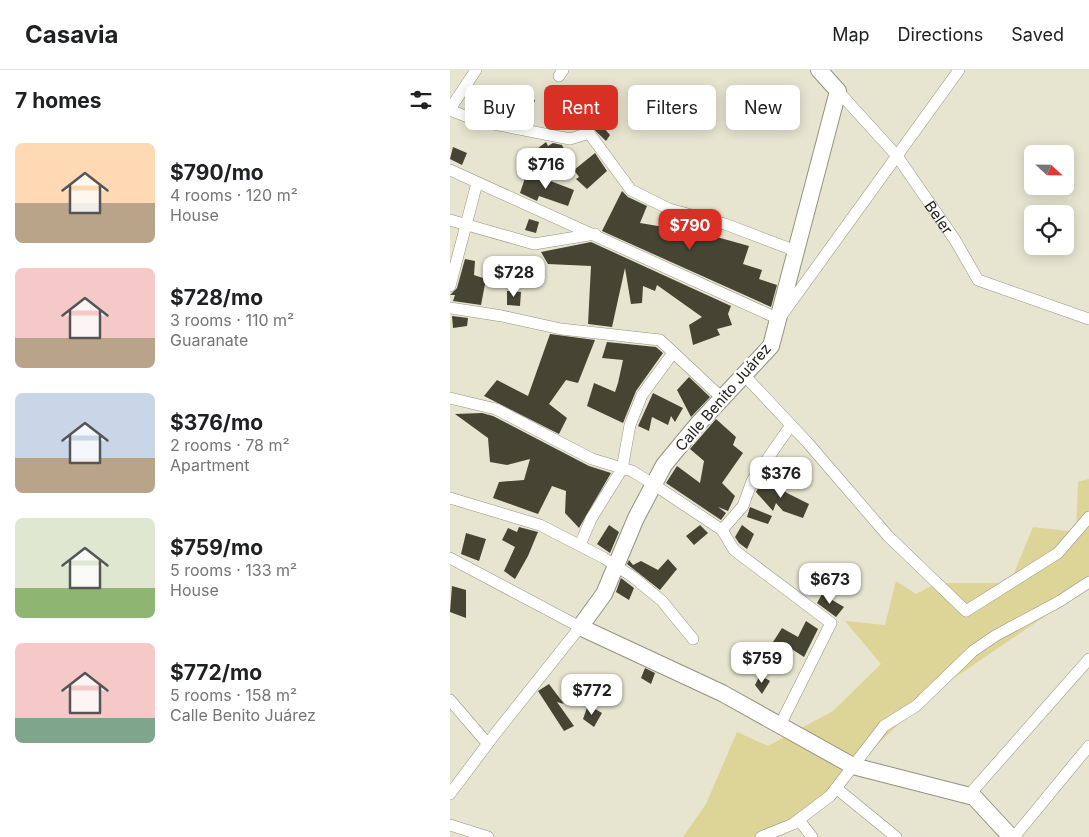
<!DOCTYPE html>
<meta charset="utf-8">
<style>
body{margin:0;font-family:Inter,sans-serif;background:#f6f6f6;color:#202124;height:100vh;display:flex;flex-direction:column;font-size:19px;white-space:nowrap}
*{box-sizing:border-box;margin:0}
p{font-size:16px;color:#757577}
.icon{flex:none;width:28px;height:28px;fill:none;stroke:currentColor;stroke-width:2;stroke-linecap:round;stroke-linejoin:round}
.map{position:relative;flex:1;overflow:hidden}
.side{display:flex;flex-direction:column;background:#fff;width:450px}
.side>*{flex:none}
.banner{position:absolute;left:15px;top:15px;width:475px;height:45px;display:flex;gap:10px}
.needle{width:32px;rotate:112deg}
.buttons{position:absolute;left:574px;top:75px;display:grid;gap:10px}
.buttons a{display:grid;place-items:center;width:50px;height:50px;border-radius:8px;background:#fff;box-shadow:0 2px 12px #0003;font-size:25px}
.price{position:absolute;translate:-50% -42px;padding:0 11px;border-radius:10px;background:#fff;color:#222;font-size:16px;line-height:32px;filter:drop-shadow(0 1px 2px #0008)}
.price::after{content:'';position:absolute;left:50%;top:30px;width:15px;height:11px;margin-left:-8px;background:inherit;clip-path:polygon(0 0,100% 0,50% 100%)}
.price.selected{background:#d93025;color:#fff}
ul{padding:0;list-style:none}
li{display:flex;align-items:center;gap:15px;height:125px;padding:0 15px}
li span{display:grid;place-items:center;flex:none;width:140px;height:100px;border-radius:8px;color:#555}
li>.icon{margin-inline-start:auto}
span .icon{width:60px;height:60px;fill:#fffc;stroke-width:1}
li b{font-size:21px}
h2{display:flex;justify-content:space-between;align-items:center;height:60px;padding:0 15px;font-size:21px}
.tag{padding:0 18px;border-radius:8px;background:#fff;box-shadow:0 2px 12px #0003;font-size:18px;line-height:45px}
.tag.selected{background:#d93025;color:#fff}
header{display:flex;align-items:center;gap:30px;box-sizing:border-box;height:70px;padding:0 25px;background:#fff;border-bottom:1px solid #e0e0e0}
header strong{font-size:24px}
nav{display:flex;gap:28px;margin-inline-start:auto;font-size:18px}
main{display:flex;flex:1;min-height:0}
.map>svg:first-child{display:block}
.green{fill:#ddd497}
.building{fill:#464433}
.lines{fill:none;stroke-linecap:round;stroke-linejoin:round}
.minor-casing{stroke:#959280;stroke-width:12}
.secondary-casing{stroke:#959280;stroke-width:18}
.minor{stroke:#fff;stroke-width:11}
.secondary{stroke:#fff;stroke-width:16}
.labels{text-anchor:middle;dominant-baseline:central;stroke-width:5;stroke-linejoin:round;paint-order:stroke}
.street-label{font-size:15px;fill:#23221a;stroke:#fff}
</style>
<header>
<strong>Casavia</strong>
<nav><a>Map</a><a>Directions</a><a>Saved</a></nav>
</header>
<main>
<section class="side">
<h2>7 homes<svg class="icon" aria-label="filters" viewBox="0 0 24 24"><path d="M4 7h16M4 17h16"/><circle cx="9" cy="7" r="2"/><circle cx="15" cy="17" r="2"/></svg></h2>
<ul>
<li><span style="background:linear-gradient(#ffd9b3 60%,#b9a48a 0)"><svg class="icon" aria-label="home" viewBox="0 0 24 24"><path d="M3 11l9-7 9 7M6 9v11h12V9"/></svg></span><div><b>$790/mo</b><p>4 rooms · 120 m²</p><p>House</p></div></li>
<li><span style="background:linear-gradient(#f6c9c9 70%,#b9a48a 0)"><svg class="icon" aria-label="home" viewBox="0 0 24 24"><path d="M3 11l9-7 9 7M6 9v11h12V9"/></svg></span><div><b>$728/mo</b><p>3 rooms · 110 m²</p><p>Guaranate</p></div></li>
<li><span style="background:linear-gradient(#c9d6e8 65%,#b9a48a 0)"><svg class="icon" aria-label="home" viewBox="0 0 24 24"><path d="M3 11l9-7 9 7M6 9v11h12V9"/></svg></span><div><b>$376/mo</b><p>2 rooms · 78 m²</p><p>Apartment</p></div></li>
<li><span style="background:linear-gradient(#dfe7d0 70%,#8fb573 0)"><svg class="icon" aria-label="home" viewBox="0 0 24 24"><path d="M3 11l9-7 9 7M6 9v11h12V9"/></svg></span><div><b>$759/mo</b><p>5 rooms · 133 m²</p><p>House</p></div></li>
<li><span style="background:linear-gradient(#f6c9c9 75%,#7fa58c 0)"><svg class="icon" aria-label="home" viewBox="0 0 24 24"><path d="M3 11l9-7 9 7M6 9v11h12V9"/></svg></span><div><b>$772/mo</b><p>5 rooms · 158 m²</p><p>Calle Benito Juárez</p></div></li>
</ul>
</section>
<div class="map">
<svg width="639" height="767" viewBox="0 0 639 767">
<rect width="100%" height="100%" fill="#e7e5d0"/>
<path class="green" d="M639,409V516L478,626L349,750L318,767H233L256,734L287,662L318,676L383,641L431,594L395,551L435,555L446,511L466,524L487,513H560L583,457L626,462L628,412Z"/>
<path class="building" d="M138,21L157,36L145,47L160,65L156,71L124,40Z
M67,24L85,30L77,53L59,47Z
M96,72L98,76L103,73L112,75L116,83L97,94L87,79Z
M3,77L17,83L12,95L0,89Z
M145,83L157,101L137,119L126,109L129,107L124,100Z
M77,102L124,120L118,136L89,126L87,131L70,123Z
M172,121L178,127L197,136L190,153L256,164L299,176L293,194L312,200L309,209L327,215L321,237L152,161Z
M79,149L89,152L86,163L75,160Z
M141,172L281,236L278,244L282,255L267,259L270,265L243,275L239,255L252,247L207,215L205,221L193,216L192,233L181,234L175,198L162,257L138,254L141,196L98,194L91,182Z
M15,189L25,191L24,205L36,209L31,235L3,231L5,225H0L7,218Z
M57,221L71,222L70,236L57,235Z
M2,246L18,248L17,256L3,258Z
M100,264L145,270L128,313L116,310L99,334L117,348L109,364L34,326L47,310L78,326Z
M157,272L206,277L213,283L186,321L173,353L137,336L144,313L165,322L168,313L173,290L152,288Z
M239,307L260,327L241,347L227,320Z
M203,323L233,338L225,352L221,346L218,355L202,347L199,361L188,356Z
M32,343L43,346L139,396L161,403L129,458L115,443L116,421L102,416L88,444L43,428L49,412L74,410L80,389L57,395L40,392L38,368L5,344Z
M266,349L286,367L283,375L293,383L272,413L285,426L278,441L268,437L276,443L271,450L216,413L227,396L250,413L254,391L240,379Z
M315,406L337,423L359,434L353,448L333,441L326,433L323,441L306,422Z
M300,437L322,446L318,454L297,447Z
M159,455L169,462L160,483L147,474Z
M250,455L258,463L244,475L236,466Z
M292,455L304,464L297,479L289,473L285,467Z
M69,457L88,462L78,486L65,509L54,501L65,477L52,470L58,458L67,462Z
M16,463L36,469L29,491L11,484Z
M218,489L227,499L210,520L177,494L179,490L183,495L191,491L208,500Z
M171,508L184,518L179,530L166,522Z
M2,516L16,520V548L0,542Z
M372,524L394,537L386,547L367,533Z
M356,551L368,559L354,587L337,576L334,581L323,572L332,558L348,567Z
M195,598L205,603L201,614L191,608Z
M310,605L320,611L312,624L305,615Z
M99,614L114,634L107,632L124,656L114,661L88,621Z
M138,635L152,643L144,657L133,649Z"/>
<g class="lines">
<g class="minor-casing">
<g id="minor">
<path d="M109,6L113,0"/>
<path id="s1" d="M388,21L447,86L505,170L528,210L639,249"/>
<path d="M0,39L26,0"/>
<path d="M0,40L28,51L120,69L139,63L181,120L219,139L275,154L346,181"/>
<path d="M0,100L329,249L509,0"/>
<path d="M0,150L84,174L145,164"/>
<path d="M0,216L27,113"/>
<path d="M0,238L52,246L111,259L210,270L272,328"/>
<path d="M294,305L357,372L438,466L516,541L608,483L639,447"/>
<path d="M0,328L46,339L142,389L182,401L203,414L272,460L284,480L381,553L330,655"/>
<path d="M0,428L90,455L154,488L183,507L212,531L243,569"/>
<path d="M272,460L293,436L302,411L341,355"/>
<path d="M130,475L141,449L172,399L180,355L192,325L223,283"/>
<path d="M0,488L130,557L45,664L0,724"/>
<path d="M0,630L37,673"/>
<path d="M386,718L446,767"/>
<path d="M519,725L639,589"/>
<path d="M349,750L362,767"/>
<path d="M0,755L38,767"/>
<path d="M311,767L343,754L380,726L434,656L466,636L523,581L545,566L610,531L639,512"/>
<path d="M564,767L639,676"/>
</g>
</g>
<g class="secondary-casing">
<path id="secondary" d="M369,0L388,21L321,276L247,355L214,395L186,448L154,524L130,557L272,623L403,696L524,727L561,767"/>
</g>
<use href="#minor" class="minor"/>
<use href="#secondary" class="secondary"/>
</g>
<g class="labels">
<g class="street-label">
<text stroke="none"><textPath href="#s1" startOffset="162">Beler</textPath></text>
<text transform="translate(273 327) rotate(-49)">Calle Benito Juárez</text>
</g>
</g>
</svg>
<div class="buttons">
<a><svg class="needle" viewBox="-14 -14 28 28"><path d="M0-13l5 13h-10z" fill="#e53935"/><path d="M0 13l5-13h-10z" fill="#757577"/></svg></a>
<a><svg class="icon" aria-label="locate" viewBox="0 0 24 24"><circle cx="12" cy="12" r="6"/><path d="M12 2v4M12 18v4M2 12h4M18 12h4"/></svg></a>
</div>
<b class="price" style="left:96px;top:120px">$716</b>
<b class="price selected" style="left:240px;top:181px">$790</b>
<b class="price" style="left:64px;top:228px">$728</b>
<b class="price" style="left:331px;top:429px">$376</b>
<b class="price" style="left:380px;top:535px">$673</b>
<b class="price" style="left:312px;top:614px">$759</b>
<b class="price" style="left:142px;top:646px">$772</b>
<div class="banner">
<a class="tag">Buy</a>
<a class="tag selected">Rent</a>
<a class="tag">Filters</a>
<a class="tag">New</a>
</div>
</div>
</main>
